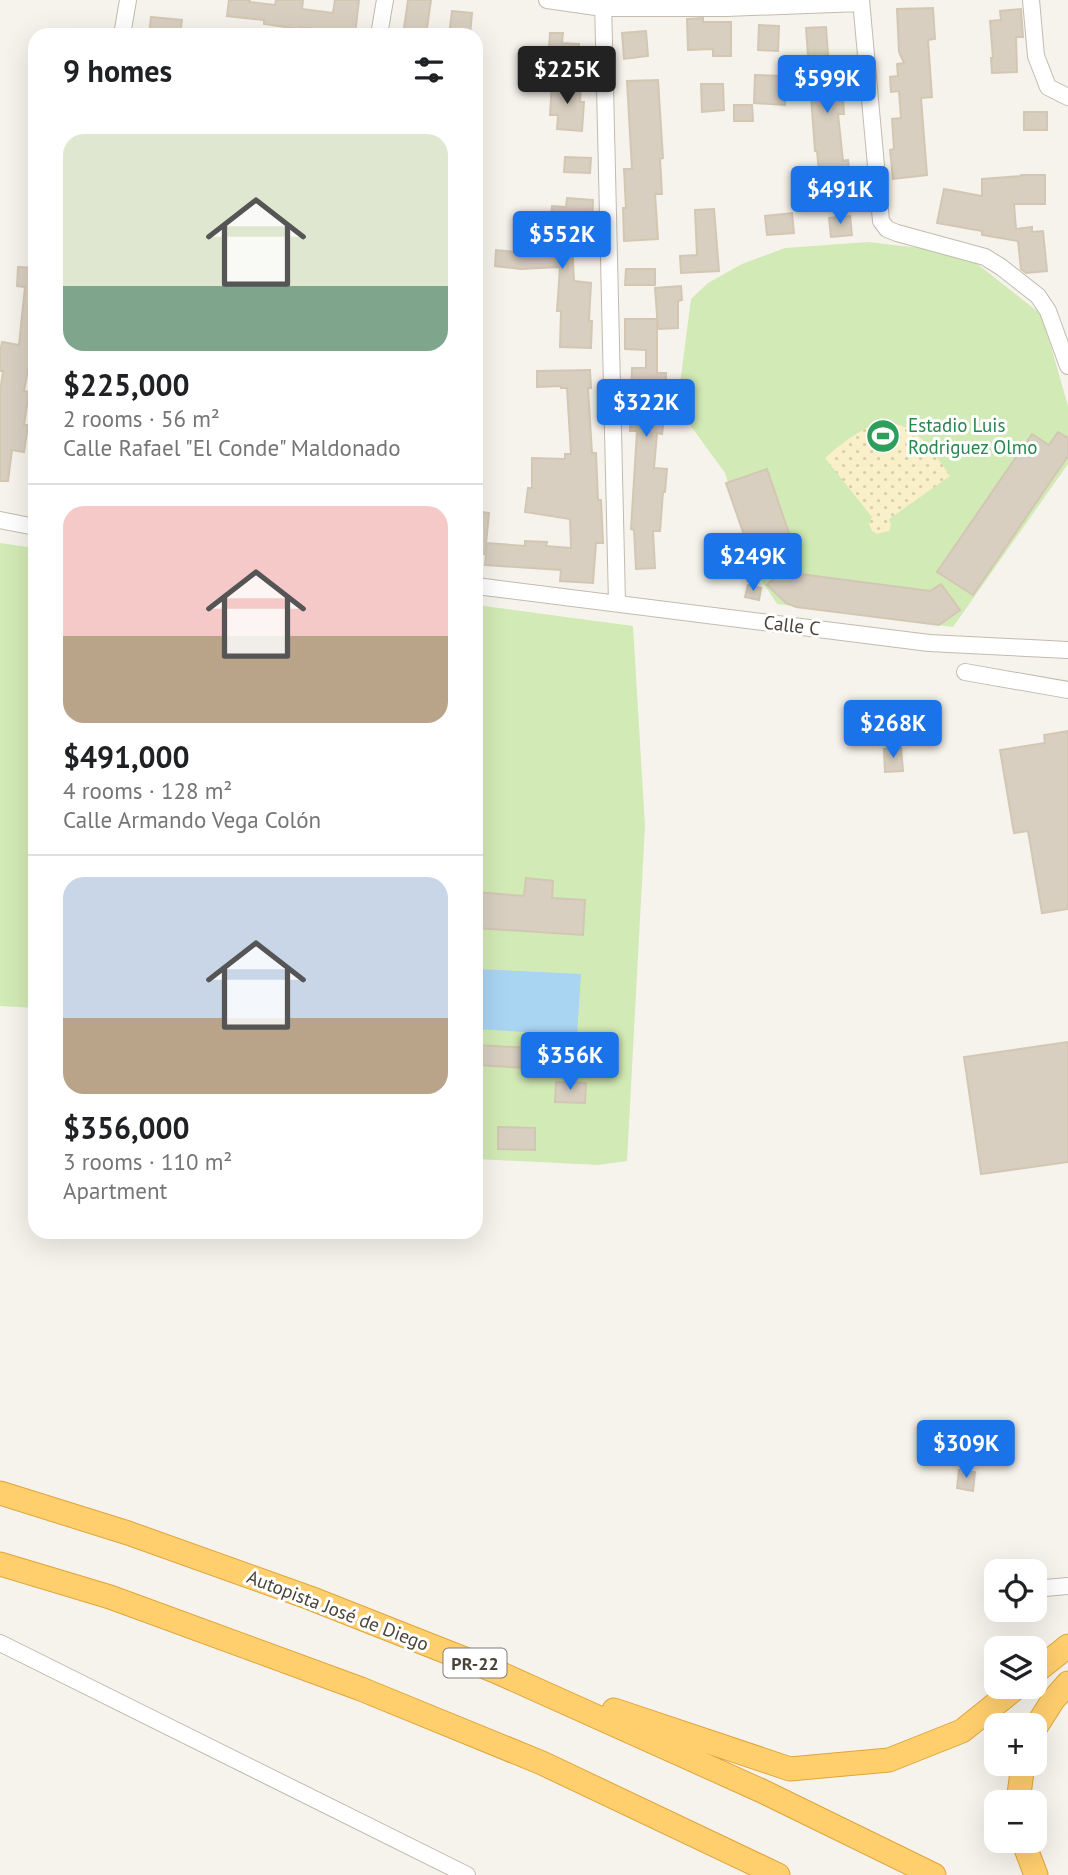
<!DOCTYPE html>
<meta charset="utf-8">
<style>
body{margin:0;font-family:"PT Sans",sans-serif;background:#f6f6f6;color:#202124;height:100vh;display:flex;flex-direction:column;font-size:26px;white-space:nowrap}
*{box-sizing:border-box;margin:0}
p{font-size:23px;color:#757577}
.icon{flex:none;width:38px;height:38px;fill:none;stroke:currentColor;stroke-width:2;stroke-linecap:round;stroke-linejoin:round}
.map{position:relative;flex:1;overflow:hidden}
.drawer{position:absolute;left:28px;top:28px;width:455px;height:1211px;display:flex;flex-direction:column;background:#fff;border-radius:21px;box-shadow:0 7px 28px #0002}
.drawer>*{flex:none}
.fabs{position:absolute;left:984px;top:1559px;display:grid;gap:14px}
.fabs a{display:grid;place-items:center;width:63px;height:63px;border-radius:14px;background:#fff;box-shadow:0 7px 28px #0002;font-size:35px}
.price{position:absolute;translate:-50% -60px;padding:0 16px;border-radius:7px;background:#1a73e8;color:#fff;font-size:23px;line-height:46px;filter:drop-shadow(0 2px 4px #0008)}
.price::after{content:'';position:absolute;left:50%;top:42px;width:21px;height:16px;margin-left:-10px;background:inherit;clip-path:polygon(0 0,100% 0,50% 100%)}
.price.current{background:#222;color:#fff}
ul{padding:0;list-style:none}
li{display:grid;align-content:center;gap:14px;height:371px;padding:0 35px}
li+li{border-top:2px solid #e0e0e0}
li span{display:grid;place-items:center;height:217px;border-radius:21px;color:#555}
li>.icon{margin-inline-start:auto}
span .icon{width:126px;height:126px;fill:#fffc;stroke-width:1}
li b{font-size:30px}
h2{display:flex;justify-content:space-between;align-items:center;height:84px;padding:0 35px;font-size:30px}
.map>svg:first-child{display:block}
.green{fill:#d2eab5}
.sand{fill:url(#sand-dots)}
.water{fill:#a9d4f2}
.building{fill:#d8cfc1;stroke:#d3c7b4;stroke-width:2}
.lines{fill:none;stroke-linecap:round;stroke-linejoin:round}
.minor-casing{stroke:#c2bbae;stroke-width:18}
.highway-casing{stroke:#e0a43c;stroke-width:25}
.minor{stroke:#fff;stroke-width:16}
.highway{stroke:#ffcf6e;stroke-width:23}
.labels{text-anchor:middle;dominant-baseline:central;stroke-width:6;stroke-linejoin:round;paint-order:stroke}
.shield{fill:#fff;stroke:#817c74;stroke-width:2}
.shield-label{font-size:18px;font-weight:bold;fill:#4b4439}
.leisure-label{font-size:19px;fill:#27864d;stroke:#fff;text-anchor:start}
.street-label{font-size:19px;fill:#4b4439;stroke:#fff}
</style>
<div class="map">
<svg width="1068" height="1875" viewBox="0 0 1068 1875">
<defs>
<pattern id="sand-dots" width="8" height="8" patternUnits="userSpaceOnUse" patternTransform="scale(1.75)"><rect width="8" height="8" fill="#f9efc9"/><path d="M2 2h.1M6 6h.1" fill="none" stroke="#d7cead" stroke-width="1.8" stroke-linecap="round"/></pattern>
</defs>
<rect width="100%" height="100%" fill="#f6f3ec"/>
<path class="green" d="M868,242L920,248L971,259L1042,315L1068,406V464L953,627L777,604L756,572L725,473L677,407L691,299L708,283L742,264L785,248Z
M0,543L35,548V1008L0,1006Z
M476,605L633,626L645,826L627,1161L598,1165L476,1159Z"/>
<path class="sand" d="M879,422C884,423 891,423 896,424C922,431 936,456 950,476L889,519L891,525L889,531L877,534L872,531L869,524L872,517L825,458C843,442 857,432 879,422Z"/>
<path class="water" d="M476,969L581,974L577,1035L476,1029Z"/>
<path class="building" d="M229,0H250L249,2L275,5L276,0H303L302,9L333,13L335,0H359L355,34L299,27V29L264,24V20L227,16Z
M408,0H431L426,35H403Z
M933,8L935,39L928,40L932,97L921,98L927,175L893,179L890,150L894,149L892,119L901,118L899,91L891,92L890,77L898,76L897,64L904,63L899,52L897,9Z
M1021,9L1023,37H1016L1017,72L992,73L991,58H993L990,21L1001,20L1000,11Z
M452,11L472,13L470,35H449Z
M151,17L182,20L180,35H149Z
M703,18V22H731V56H713V49L688,50L687,19Z
M759,25L779,26L778,51L758,50Z
M826,27L830,82L842,81L844,114H838L843,161L848,160L852,190L821,193L817,151H815L806,28Z
M646,31L648,56L624,59L622,33Z
M550,33H563L562,43L579,44L578,63L548,65Z
M755,75L786,76L785,105L754,103Z
M658,80L663,158L660,159L662,194H655L658,239L624,241L623,208H626L624,169H632L627,81Z
M552,83H581L580,102H584L582,131L557,129L558,115H550Z
M701,84H723L724,110L702,112Z
M734,105H752L753,121H734Z
M1024,112H1047V130H1024Z
M565,157L591,158L590,173L564,172Z
M1021,175H1045V204H1014L1016,229L1032,227V232L1043,231L1047,271L1026,273L1021,269L1018,241L982,235V231L937,223L944,189L982,196V179L1021,176Z
M567,198L593,200L592,224L571,223L574,281L591,283L589,321H592L591,348L560,347L561,311H557L560,267L521,269L495,266L496,250L532,254V251L548,250V241L550,240L552,206L566,207Z
M714,209L719,271L681,273L680,256L697,255L695,210Z
M792,213L794,233L767,235L765,216Z
M850,216L852,235L831,237L829,218Z
M18,267L35,268V332L24,391L29,392L24,425H28L24,452L12,450L8,481H0V393L3,371H0V353L2,342L19,345L25,287L17,286Z
M626,269H655V285H625Z
M681,286L682,300L678,301V328L658,329L655,288Z
M625,319H657V373H666V401L662,434L657,433L654,468L667,469L665,492H663L660,531H653L655,568L636,569L634,530L631,529L637,431H630L632,368H646V350L625,349Z
M590,370L591,388H588L592,453H596L598,500H601L603,543H596L593,583L560,581L561,570L485,565L487,543L525,546V541L547,542L546,546L571,548L570,519L525,512L528,488H532V458L565,459V454H571L567,388H561V386L537,387V371Z
M1058,432L1068,438V456L973,595L937,572L1032,434L1049,445Z
M767,469L795,551L754,564L726,483Z
M476,511L489,513L485,554H476Z
M789,563L800,574L930,591L941,584L960,610L939,625L796,607L786,603L767,585Z
M748,585L761,588L759,600L745,597Z
M1068,731V909L1042,913L1028,831L1014,833L1000,750L1045,743L1044,735Z
M901,748L903,771L885,772L884,749Z
M526,878L553,881L552,898L585,900L583,935L476,928V892L524,896Z
M1068,1042V1162L981,1174L964,1057Z
M476,1045L562,1050L561,1070L476,1065Z
M556,1082L586,1083L585,1103L555,1102Z
M498,1127L535,1128V1150L498,1149Z
M959,1470L975,1472L973,1491L957,1488Z"/>
<g class="lines">
<g class="minor-casing">
<path id="minor" d="M547,0L603,8H726L861,3
M603,0L617,603
M861,0L881,221L887,229L897,233L985,257L1001,267L1038,296L1048,311L1068,366
M1031,0L1036,56L1048,87L1068,97
M122,35L128,0
M379,35L385,0
M0,520L35,527
M476,586L929,643L1068,650
M965,672L1068,690
M1034,1589L1068,1586
M0,1643L467,1875"/>
</g>
<g class="highway-casing">
<path id="highway" d="M0,1493L128,1533L310,1598L495,1671L762,1791L934,1875
M0,1564L110,1597L361,1689L542,1763L778,1875
M1034,1673L1068,1646
M614,1710L790,1769L889,1760L962,1731L1017,1687
M1034,1730L1053,1700L1068,1683
M1018,1802L1023,1764
M1023,1841L1036,1875"/>
</g>
<use href="#minor" class="minor"/>
<use href="#highway" class="highway"/>
</g>
<defs>
<g id="stadium-disc" transform="scale(1.75)"><circle r="9.5" fill="#2e9e5b" stroke="#fff"/><path d="M0-5a6.5 5 0 1 0 0 10a6.5 5 0 1 0 0-10ZM-3.5-1.8h7v3.6h-7Z" fill="#fff"/></g>
</defs>
<g fill-rule="evenodd">
<use href="#stadium-disc" x="883" y="436"/>
</g>
<g class="labels">
<rect class="shield" x="443.5" y="1648.5" width="63" height="29" rx="5"/>
<g class="shield-label">
<text x="475" y="1663">PR-22</text>
</g>
<g class="leisure-label">
<text x="908" y="425">Estadio Luis<tspan x="908" dy="22">Rodriguez Olmo</tspan></text>
</g>
<g class="street-label">
<text transform="translate(792 625) rotate(7)">Calle C</text>
<text transform="translate(338 1610) rotate(21)">Autopista José de Diego</text>
</g>
</g>
</svg>
<div class="fabs">
<a><svg class="icon" aria-label="locate" viewBox="0 0 24 24"><circle cx="12" cy="12" r="6"/><path d="M12 2v4M12 18v4M2 12h4M18 12h4"/></svg></a>
<a><svg class="icon" aria-label="layers" viewBox="0 0 24 24"><path d="M12 4l9 5-9 5-9-5zM3 14l9 5 9-5"/></svg></a>
<a>+</a>
<a>−</a>
</div>
<b class="price current" style="left:567px;top:106px">$225K</b>
<b class="price" style="left:827px;top:115px">$599K</b>
<b class="price" style="left:840px;top:226px">$491K</b>
<b class="price" style="left:562px;top:271px">$552K</b>
<b class="price" style="left:646px;top:439px">$322K</b>
<b class="price" style="left:753px;top:593px">$249K</b>
<b class="price" style="left:893px;top:760px">$268K</b>
<b class="price" style="left:570px;top:1092px">$356K</b>
<b class="price" style="left:966px;top:1480px">$309K</b>
<section class="drawer">
<h2>9 homes<svg class="icon" aria-label="filters" viewBox="0 0 24 24"><path d="M4 7h16M4 17h16"/><circle cx="9" cy="7" r="2"/><circle cx="15" cy="17" r="2"/></svg></h2>
<ul>
<li><span style="background:linear-gradient(#dfe7d0 70%,#7fa58c 0)"><svg class="icon" aria-label="home" viewBox="0 0 24 24"><path d="M3 11l9-7 9 7M6 9v11h12V9"/></svg></span><div><b>$225,000</b><p>2 rooms · 56 m²</p><p>Calle Rafael &quot;El Conde&quot; Maldonado</p></div></li>
<li><span style="background:linear-gradient(#f6c9c9 60%,#b9a48a 0)"><svg class="icon" aria-label="home" viewBox="0 0 24 24"><path d="M3 11l9-7 9 7M6 9v11h12V9"/></svg></span><div><b>$491,000</b><p>4 rooms · 128 m²</p><p>Calle Armando Vega Colón</p></div></li>
<li><span style="background:linear-gradient(#c9d6e8 65%,#b9a48a 0)"><svg class="icon" aria-label="home" viewBox="0 0 24 24"><path d="M3 11l9-7 9 7M6 9v11h12V9"/></svg></span><div><b>$356,000</b><p>3 rooms · 110 m²</p><p>Apartment</p></div></li>
</ul>
</section>
</div>
